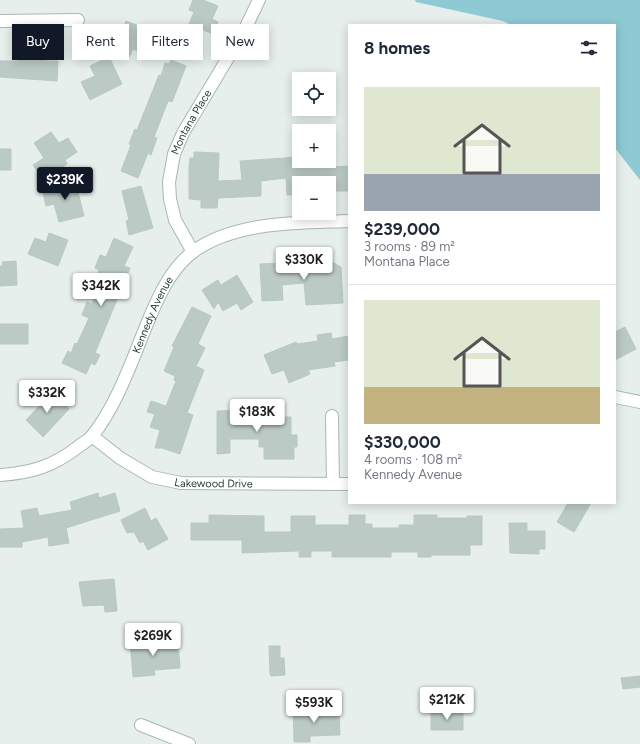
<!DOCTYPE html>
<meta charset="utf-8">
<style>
body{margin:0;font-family:Figtree,sans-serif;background:#f2f2f3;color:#1f2937;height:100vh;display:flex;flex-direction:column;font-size:15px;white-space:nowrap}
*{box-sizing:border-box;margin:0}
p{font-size:13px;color:#747a83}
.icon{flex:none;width:22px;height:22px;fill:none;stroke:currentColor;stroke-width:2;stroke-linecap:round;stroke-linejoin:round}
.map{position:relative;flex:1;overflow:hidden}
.sheet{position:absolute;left:348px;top:24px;width:268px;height:480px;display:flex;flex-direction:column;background:#fff;border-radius:0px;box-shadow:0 2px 10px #0003}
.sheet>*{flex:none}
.hud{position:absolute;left:12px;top:24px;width:276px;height:36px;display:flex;gap:8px}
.controls{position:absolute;left:292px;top:72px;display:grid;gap:8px}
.controls a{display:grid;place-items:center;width:44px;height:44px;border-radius:0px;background:#fff;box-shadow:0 2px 10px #0003;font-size:20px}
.price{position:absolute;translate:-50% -34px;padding:0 9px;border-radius:4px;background:#fff;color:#222;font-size:13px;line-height:26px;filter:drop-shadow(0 1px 2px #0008)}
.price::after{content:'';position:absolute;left:50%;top:24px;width:12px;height:9px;margin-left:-6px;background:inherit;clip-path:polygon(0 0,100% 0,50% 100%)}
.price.selected{background:#111827;color:#fff}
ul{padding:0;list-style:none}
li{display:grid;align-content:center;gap:8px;height:212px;padding:0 16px}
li+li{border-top:1px solid #e0e1e3}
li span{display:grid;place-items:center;height:124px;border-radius:0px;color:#555}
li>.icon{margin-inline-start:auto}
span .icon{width:72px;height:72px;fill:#fffc;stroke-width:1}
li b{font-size:17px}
h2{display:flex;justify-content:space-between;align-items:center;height:48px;padding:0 16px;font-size:17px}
.tag{padding:0 14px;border-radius:0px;background:#fff;box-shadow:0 2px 10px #0003;font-size:14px;line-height:36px}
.tag.selected{background:#111827;color:#fff}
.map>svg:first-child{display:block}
.water{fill:#8ec9d4}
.building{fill:#bbcac4;stroke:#b8c9c2}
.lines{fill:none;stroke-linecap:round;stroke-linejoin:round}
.minor-casing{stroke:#a8b8b2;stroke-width:14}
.minor{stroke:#fff;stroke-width:12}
.labels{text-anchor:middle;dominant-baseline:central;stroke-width:4;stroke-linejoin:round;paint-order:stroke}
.street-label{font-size:11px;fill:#24423a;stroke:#f7fbf9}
</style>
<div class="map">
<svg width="640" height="744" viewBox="0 0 640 744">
<rect width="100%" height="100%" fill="#e6efeb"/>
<path class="water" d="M415,0H640V180L615,148V25H511L503,21L416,2Z"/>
<path class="building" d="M193,0H203L218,6L212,19L218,22L213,34L189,24L194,12L189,10Z
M126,21L152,31L143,53L133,49L128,59L113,53Z
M18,55L45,57V61H58L57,81L0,77V61H18Z
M109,57L122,84L90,100L81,82L95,76L90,66Z
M171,60L186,66L172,102L168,101L154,137L157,138L151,155L148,153L138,178L121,171L131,145L129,144L135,129L137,130L159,75L161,76L165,63L169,64Z
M51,132L59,143L68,138L77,152L65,160L67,164L43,180L33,165L44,158L34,143Z
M0,149H11V170H0Z
M194,152L219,153L218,181L242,180L240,161L299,157V161H329V167L349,166V191H329V183H299V195H287L286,178L261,181V196L218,198L217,208H201V200L189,199V167L190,158H194Z
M71,182V185L76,184L84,216L59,222L54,204L46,206L43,192L50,191L47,186Z
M141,186L153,228L129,235L126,221L129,220L122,191Z
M49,233L68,240L58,266L28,254L35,238L46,242Z
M114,238L133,247L124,266L130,268L95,353L100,355L95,365L91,363L86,374L62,363L68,351L71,353L75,343L77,344L89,318L82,315L87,302L92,304L95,296L97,297L105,278L98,274L99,270L95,268L100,255L106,257Z
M329,260L341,267L343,303L306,305L304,283L282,285L283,300L262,301L260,264L281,263V266L303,265V262Z
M16,261L17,285L0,286V266H3L2,262Z
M237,275L253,302L241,310L237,303L223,311L218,302L214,309L202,290L218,280L221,285Z
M192,307L211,316L198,344L205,348L196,366L204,370L187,413L193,415L180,454L162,448H155L160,430L150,427L155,414L147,412L151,401L166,406L176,381L174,380L175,376L164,371L174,347L172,346Z
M0,324H28V344H0Z
M625,327L636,349L615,360V332Z
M331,333L332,339L349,336V360L334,362L335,366L308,370L310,374L289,383L284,370L272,374L264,355L296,342L297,344L318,341L317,335Z
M50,390L69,409L43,437L26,420L42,403L40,401Z
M247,410V417H291V435H297V447H294V459H264V447H259V439H230V453L217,454V411Z
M98,493L99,498L115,493L120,511L66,528L69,543L49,546L48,537L22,542V547H0V529L24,528L21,511L37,508L39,516L72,510L70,502Z
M568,503H591L574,532L557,522Z
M145,508L151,521L156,518L168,539L148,550L143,541L140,543L134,532L127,533L121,520Z
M209,515L264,516V532H291V516H315V525H349V515H365V524H372V528H399V525H414V515H437V518H467V516H482V545H470V555H431V557H418V552H391V557H332V551H311V557H299V551L242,553V540H191V523H209Z
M509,523H527V531H545V549H539V554L510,553Z
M114,579L117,611L105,612L104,605L83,606L79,582Z
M158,639V645L178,643L180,668L154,670L155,675L133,677L130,641Z
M269,646H280V658H284L285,675L271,676L270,674Z
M640,676V687L623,689L621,678Z
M293,706H312V714L339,713L340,735L310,736V742H294Z
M451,712L463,713V730H431V713Z"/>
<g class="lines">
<g class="minor-casing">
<g id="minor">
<path d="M0,21L78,20"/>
<path id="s1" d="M193,252L175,220L170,199L169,182L174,154L183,133L244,31L259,0"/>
<path d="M615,397L640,402"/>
<path d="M332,416L333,484"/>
<path id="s2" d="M92,436L120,458L152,477L181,483L349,484"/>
<path id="s3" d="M0,475C32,473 53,466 78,447C83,443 89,440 92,436C117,406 134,355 149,319C159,295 172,267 194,251C237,221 298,223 349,221"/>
<path d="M141,725L189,744"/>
</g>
</g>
<use href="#minor" class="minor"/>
</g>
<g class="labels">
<g class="street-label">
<text stroke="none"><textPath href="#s1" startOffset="140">Montana Place</textPath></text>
<text stroke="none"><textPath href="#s3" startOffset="238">Kennedy Avenue</textPath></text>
<text stroke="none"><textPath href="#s2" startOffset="135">Lakewood Drive</textPath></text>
</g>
</g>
</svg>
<div class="controls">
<a><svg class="icon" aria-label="locate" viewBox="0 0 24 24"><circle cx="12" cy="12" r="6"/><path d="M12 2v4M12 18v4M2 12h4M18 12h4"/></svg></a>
<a>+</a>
<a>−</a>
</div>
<b class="price selected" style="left:65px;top:201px">$239K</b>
<b class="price" style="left:304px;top:281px">$330K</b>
<b class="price" style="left:101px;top:307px">$342K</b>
<b class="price" style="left:47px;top:414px">$332K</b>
<b class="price" style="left:257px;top:433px">$183K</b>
<b class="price" style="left:153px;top:657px">$269K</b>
<b class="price" style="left:447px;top:721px">$212K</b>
<b class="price" style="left:314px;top:724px">$593K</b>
<div class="hud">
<a class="tag selected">Buy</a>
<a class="tag">Rent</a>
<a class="tag">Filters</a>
<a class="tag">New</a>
</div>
<section class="sheet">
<h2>8 homes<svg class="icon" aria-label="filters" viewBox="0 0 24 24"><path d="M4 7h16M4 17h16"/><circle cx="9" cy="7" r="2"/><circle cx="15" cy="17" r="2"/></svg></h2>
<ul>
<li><span style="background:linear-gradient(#dfe7d0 70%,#9aa5b1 0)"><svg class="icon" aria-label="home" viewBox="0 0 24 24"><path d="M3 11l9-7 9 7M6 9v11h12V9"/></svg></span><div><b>$239,000</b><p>3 rooms · 89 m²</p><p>Montana Place</p></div></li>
<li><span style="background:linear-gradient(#dfe7d0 70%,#c2b280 0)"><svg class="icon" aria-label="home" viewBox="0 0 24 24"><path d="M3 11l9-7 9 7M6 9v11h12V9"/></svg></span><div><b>$330,000</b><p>4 rooms · 108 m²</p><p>Kennedy Avenue</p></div></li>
</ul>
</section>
</div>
